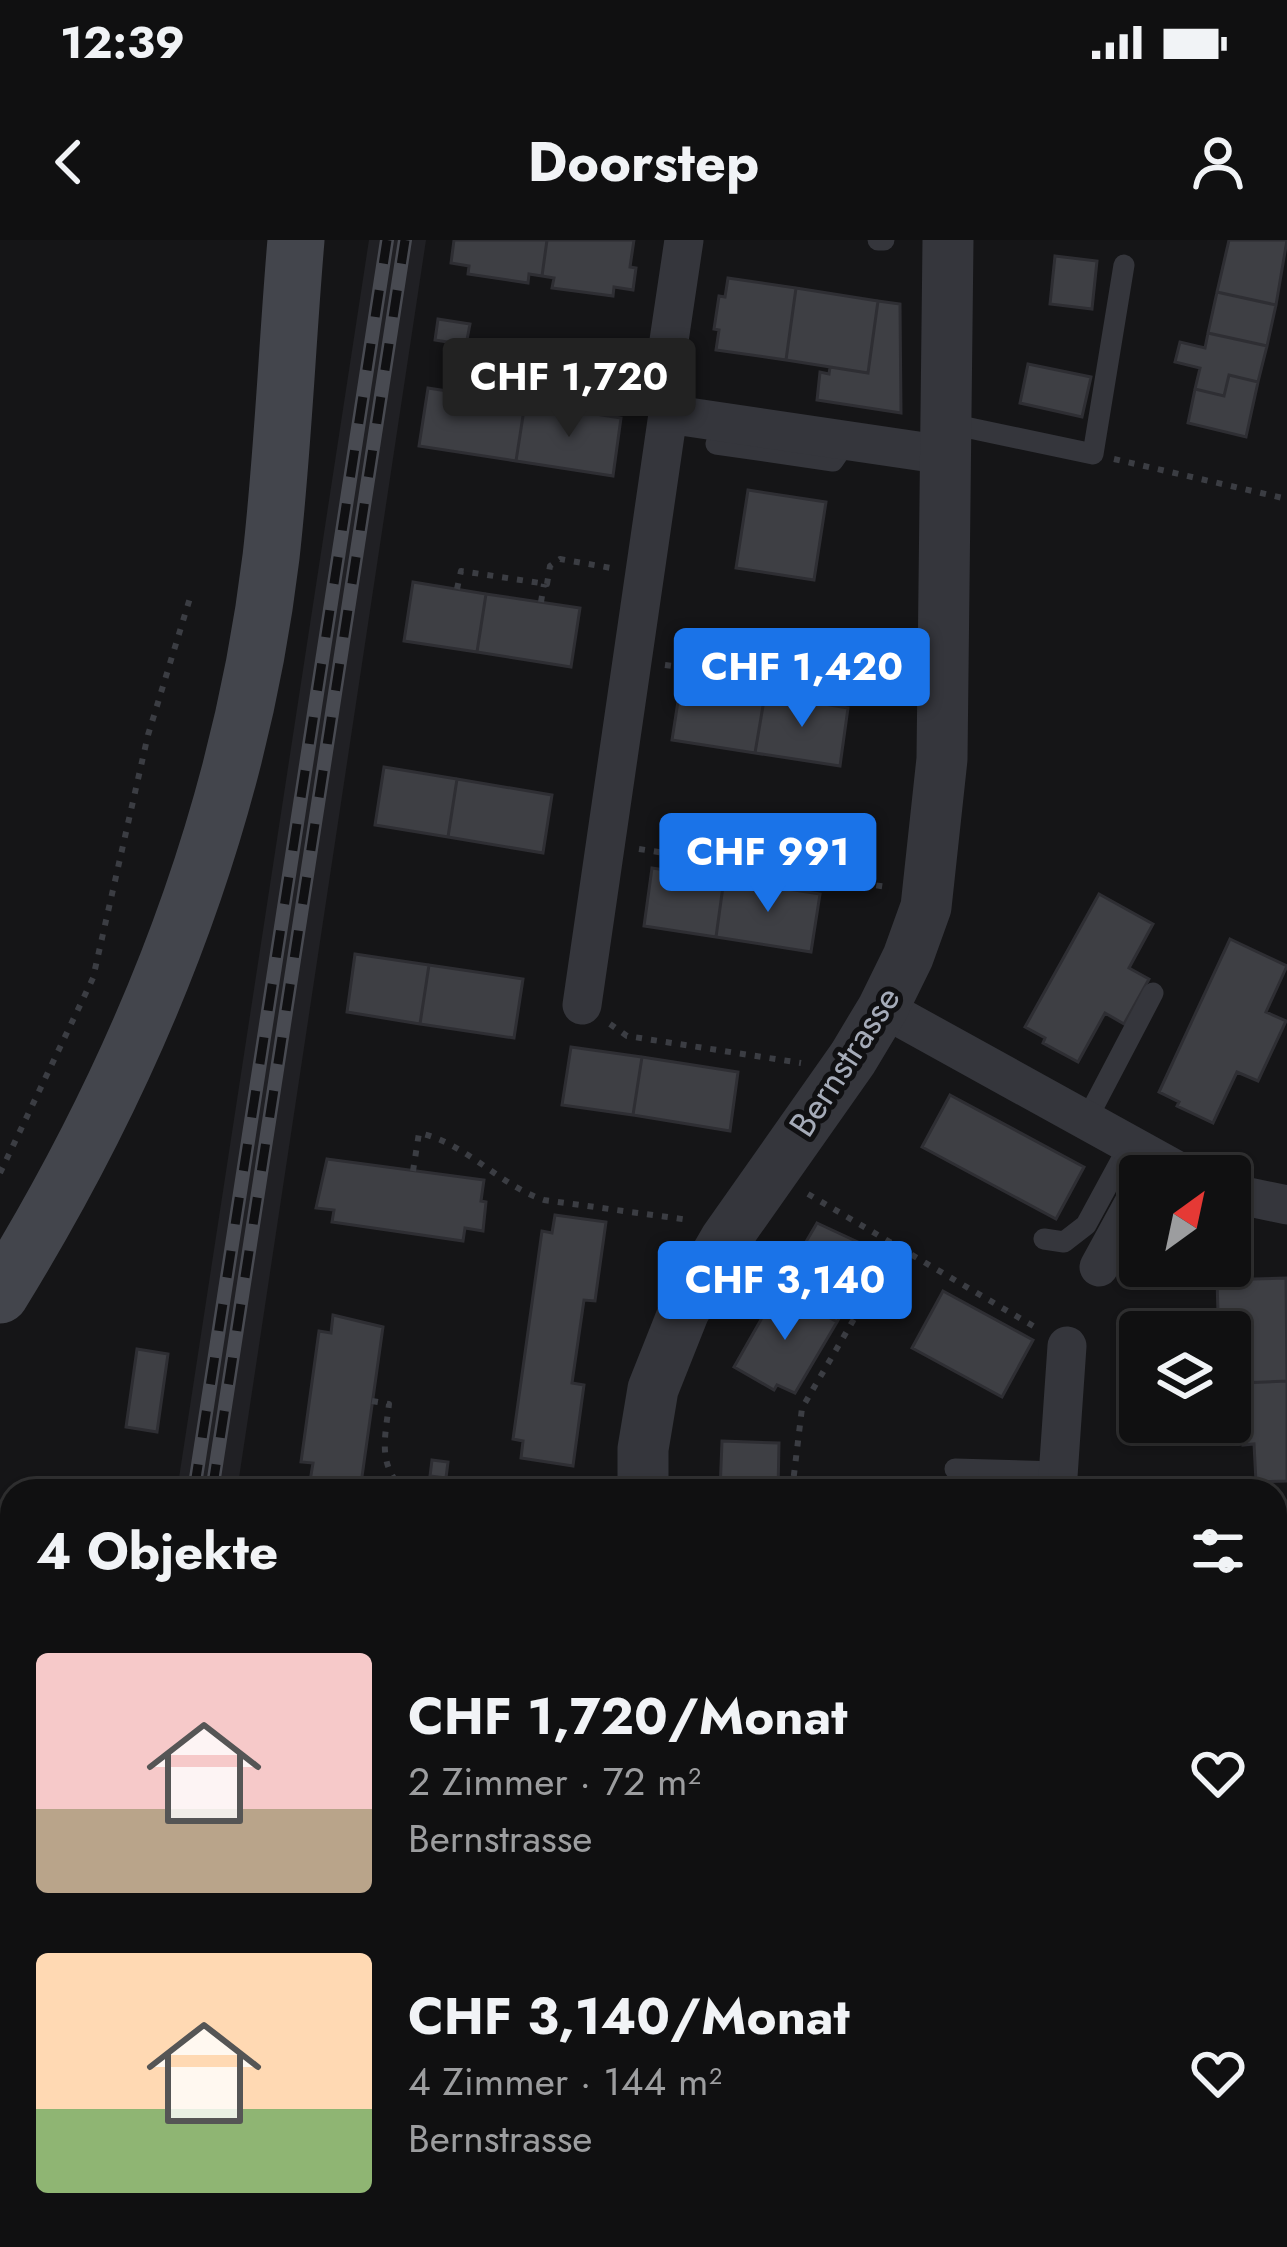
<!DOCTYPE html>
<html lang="de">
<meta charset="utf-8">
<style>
body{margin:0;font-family:Jost,sans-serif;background:#19191a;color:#f1f3f6;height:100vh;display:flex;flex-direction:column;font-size:45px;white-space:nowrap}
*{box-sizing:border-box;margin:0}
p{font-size:39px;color:#9c9d9f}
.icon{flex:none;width:66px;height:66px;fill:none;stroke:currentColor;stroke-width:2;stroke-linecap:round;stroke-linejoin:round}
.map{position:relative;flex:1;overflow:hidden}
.details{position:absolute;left:0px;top:1239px;width:1287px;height:768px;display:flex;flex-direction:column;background:#101011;border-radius:36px 36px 0 0;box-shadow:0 3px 9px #0004,0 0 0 3px #303031}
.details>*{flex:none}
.needle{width:78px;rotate:33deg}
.fabs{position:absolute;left:1119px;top:915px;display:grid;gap:24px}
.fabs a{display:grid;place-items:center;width:132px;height:132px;border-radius:12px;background:#101011;box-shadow:0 3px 9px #0004,0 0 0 3px #303031;font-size:60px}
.price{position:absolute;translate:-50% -102px;padding:0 27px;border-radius:12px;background:#1a73e8;color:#fff;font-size:39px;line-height:78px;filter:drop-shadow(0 3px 6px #0008)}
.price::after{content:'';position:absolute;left:50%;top:72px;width:36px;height:27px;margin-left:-18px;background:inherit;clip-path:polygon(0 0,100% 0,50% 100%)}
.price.active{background:#222;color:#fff}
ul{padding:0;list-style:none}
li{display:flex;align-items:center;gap:36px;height:300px;padding:0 36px}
li span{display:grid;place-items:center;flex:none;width:336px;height:240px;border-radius:12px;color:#555}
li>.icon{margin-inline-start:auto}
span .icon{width:144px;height:144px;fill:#fffc;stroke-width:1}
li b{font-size:51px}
h2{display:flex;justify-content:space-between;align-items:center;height:144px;padding:0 36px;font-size:51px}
.status{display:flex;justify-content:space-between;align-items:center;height:84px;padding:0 60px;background:#101011;direction:ltr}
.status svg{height:33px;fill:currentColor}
header{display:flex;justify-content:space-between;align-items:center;height:156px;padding:0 36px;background:#101011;font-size:54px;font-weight:700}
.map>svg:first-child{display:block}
.built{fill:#202024}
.green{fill:#1c251d}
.building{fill:#3e3f44;stroke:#2e2e33;stroke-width:3}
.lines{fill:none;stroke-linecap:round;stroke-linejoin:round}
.path{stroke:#3b3d43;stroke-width:6;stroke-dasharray:6 9;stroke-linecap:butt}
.service{stroke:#35363c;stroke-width:21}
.minor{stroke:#35363c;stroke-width:39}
.tertiary{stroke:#35363c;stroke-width:51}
.secondary{stroke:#43454c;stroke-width:57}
.rail-casing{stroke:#484a51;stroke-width:14}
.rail{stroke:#101012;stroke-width:9;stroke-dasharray:27;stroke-linecap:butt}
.labels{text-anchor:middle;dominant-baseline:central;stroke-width:10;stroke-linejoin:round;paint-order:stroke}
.street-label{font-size:36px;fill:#a5abb8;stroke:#101012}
</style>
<div class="status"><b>12:39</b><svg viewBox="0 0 49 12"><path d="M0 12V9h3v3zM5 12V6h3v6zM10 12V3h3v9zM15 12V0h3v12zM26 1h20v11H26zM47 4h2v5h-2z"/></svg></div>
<header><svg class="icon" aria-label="back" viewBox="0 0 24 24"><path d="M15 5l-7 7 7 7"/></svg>Doorstep<svg class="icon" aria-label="person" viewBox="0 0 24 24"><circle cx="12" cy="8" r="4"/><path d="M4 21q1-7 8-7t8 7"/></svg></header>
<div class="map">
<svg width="1287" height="2007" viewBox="0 0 1287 2007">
<rect width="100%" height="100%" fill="#151517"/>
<path class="built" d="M369,0H426L237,1251H177Z"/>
<path class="green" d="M0,1878L12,1880V1995H54L52,2007H0Z
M771,1995H949L922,2007H773Z"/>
<path class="building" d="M454,0H547L542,36L529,34L528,43L468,34L469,26L451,23Z
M547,0H634L630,27L636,28L633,50L614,47L613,56L552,48L554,38L542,36Z
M1229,0H1287L1276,65L1217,52Z
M1055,16L1097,21L1092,69L1050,64Z
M728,38L796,48L786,120L716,110L719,90L714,89L719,56L725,57Z
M796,48L878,61L868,133L786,120Z
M1217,52L1276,65L1267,106L1208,93Z
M878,61L900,64L901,173L817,160L820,132L829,134L830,127L868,133Z
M438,79L470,84L466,105L435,100Z
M1208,93L1267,106L1258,142L1229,135L1224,156L1195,149L1200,128L1175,122L1180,102L1205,108Z
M1028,124L1091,137L1082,177L1020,163Z
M1229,135L1258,142L1246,197L1188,183L1195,149L1224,156Z
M428,148L525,163L516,221L419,206Z
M525,163L621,178L613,236L516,221Z
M748,250L826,262L814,340L736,328Z
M413,342L486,354L477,412L404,401Z
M486,354L580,368L571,427L477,412Z
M681,442L765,454L755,513L672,500Z
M765,454L848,468L840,526L755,513Z
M384,527L457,539L448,597L375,585Z
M457,539L552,555L543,613L448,597Z
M652,628L724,639L716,697L644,686Z
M724,639L820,654L811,712L716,697Z
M1099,654L1153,684L1129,728L1149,739L1124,784L1105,773L1078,822L1043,803L1045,798L1025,787Z
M1230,699L1287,726L1266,772L1286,781L1258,841L1237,832L1213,883L1177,866L1179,862L1159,852Z
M355,714L429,725L420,784L347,772Z
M429,725L523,739L514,798L420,784Z
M571,807L642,817L633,875L562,865Z
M642,817L738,832L730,891L633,875Z
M950,855L1084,927L1056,979L922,907Z
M327,919L484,940L481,961L486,962L483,991L465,988L463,1001L332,982L334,970L316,968Z
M555,975L606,982L595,1061L584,1060L572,1143L584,1145L573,1226L521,1218L523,1201L513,1199L542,991L552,993Z
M817,983L877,1011L837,1082L779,1048Z
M1286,1038L1287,1141L1241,1143V1126L1230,1127L1228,1073H1218L1217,1040Z
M779,1048L837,1082L795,1153L777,1145L774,1150L734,1127Z
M943,1051L1033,1100L1002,1157L912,1108Z
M333,1075L383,1087L361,1244L310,1241L313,1223L301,1222L319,1091L331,1093Z
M137,1109L168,1114L157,1192L126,1187Z
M1287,1141V1241L1256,1242L1254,1204L1243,1205L1241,1143Z
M722,1201L779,1203L778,1251H720Z
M432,1220L448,1222L446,1238L430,1236Z
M1099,1241H1129V1251H1098Z
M1275,1276H1283V1284H1287V1350L1284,1304H1275Z
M0,1384L4,1385V1390L12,1391V1768L0,1767Z
M1287,1947V1989L1275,1994V1952Z
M233,1995H279V2007H232Z
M354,1995H403L402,2007H353Z
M476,1995H531L530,2007H475Z
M732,1995V2007H663V1996Z
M1112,1995H1179L1161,2007H1120Z
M1203,1995H1230L1238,2007H1186Z"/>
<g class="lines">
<path class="path" d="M480,156L483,134L634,156
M577,171L580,148
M1114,219L1287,259
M457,349L461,331L547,344L550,326L560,319L611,328
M541,362L544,344
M665,425L902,458
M639,609L887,647
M610,784L627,796L801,823
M413,931L419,893C466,903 499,945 544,960L689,980
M0,933L93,738L148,495L190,358
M808,954L1040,1090
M372,1161L389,1164C385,1199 377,1225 405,1251
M792,1242L939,1247
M792,1251L802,1168L885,1026L876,1021L886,1001
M1275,1261H1287
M1275,1945L1287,1941
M1239,1995L1247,2007"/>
<path class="service" d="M878,0H884
M946,183L1093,214L1124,25
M716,204L833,221L847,201
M1087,879L1153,753
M1044,999L1064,1002L1086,985L1131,902
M955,1229L1059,1232
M142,2007L144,1995"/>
<path class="minor" d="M668,174L667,114L684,0
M582,765L668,174L945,215
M883,768L1187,936
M1230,953L1287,965
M1099,1027L1140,952
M1057,1251L1067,1106
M1275,1638L1287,1632
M1275,1857L1287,1852
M1012,2007L1023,1995"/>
<path class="tertiary" d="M643,1251V1209L653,1149L684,1071L725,1000L853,818L883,768L908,717L926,667L942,519L948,0
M603,2007L608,1995"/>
<path class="secondary" d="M0,1055C140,828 239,583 271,317C283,212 287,105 296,0"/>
<g class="rail-casing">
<path id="rail" d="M194,1251L387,0
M212,1251L405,0
M88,2007V1995
M109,2007L110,1995"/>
</g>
<use href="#rail" class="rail"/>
</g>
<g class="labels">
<g class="street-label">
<text transform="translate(844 821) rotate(-57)">Bernstrasse</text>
</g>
</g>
</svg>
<div class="fabs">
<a><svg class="needle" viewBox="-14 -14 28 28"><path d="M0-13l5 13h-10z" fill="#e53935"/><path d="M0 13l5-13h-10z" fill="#9c9d9f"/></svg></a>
<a><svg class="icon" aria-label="layers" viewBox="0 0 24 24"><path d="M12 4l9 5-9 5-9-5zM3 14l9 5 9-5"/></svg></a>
</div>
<b class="price active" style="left:569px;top:200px">CHF 1,720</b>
<b class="price" style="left:802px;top:490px">CHF 1,420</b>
<b class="price" style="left:768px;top:675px">CHF 991</b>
<b class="price" style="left:785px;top:1103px">CHF 3,140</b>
<section class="details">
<h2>4 Objekte<svg class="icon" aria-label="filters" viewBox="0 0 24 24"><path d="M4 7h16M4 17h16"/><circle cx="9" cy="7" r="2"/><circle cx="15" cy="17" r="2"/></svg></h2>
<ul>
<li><span style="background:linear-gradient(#f6c9c9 65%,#b9a48a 0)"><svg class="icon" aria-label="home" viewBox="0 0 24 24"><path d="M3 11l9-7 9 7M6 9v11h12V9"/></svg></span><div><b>CHF 1,720/Monat</b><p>2 Zimmer · 72 m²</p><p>Bernstrasse</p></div><svg class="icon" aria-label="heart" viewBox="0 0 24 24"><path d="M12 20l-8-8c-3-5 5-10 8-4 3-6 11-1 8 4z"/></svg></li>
<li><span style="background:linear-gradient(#ffd9b3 65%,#8fb573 0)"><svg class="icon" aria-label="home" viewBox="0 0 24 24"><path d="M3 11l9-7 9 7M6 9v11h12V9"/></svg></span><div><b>CHF 3,140/Monat</b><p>4 Zimmer · 144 m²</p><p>Bernstrasse</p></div><svg class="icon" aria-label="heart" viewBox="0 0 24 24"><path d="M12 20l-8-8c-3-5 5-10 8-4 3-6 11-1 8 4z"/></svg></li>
</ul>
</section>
</div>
